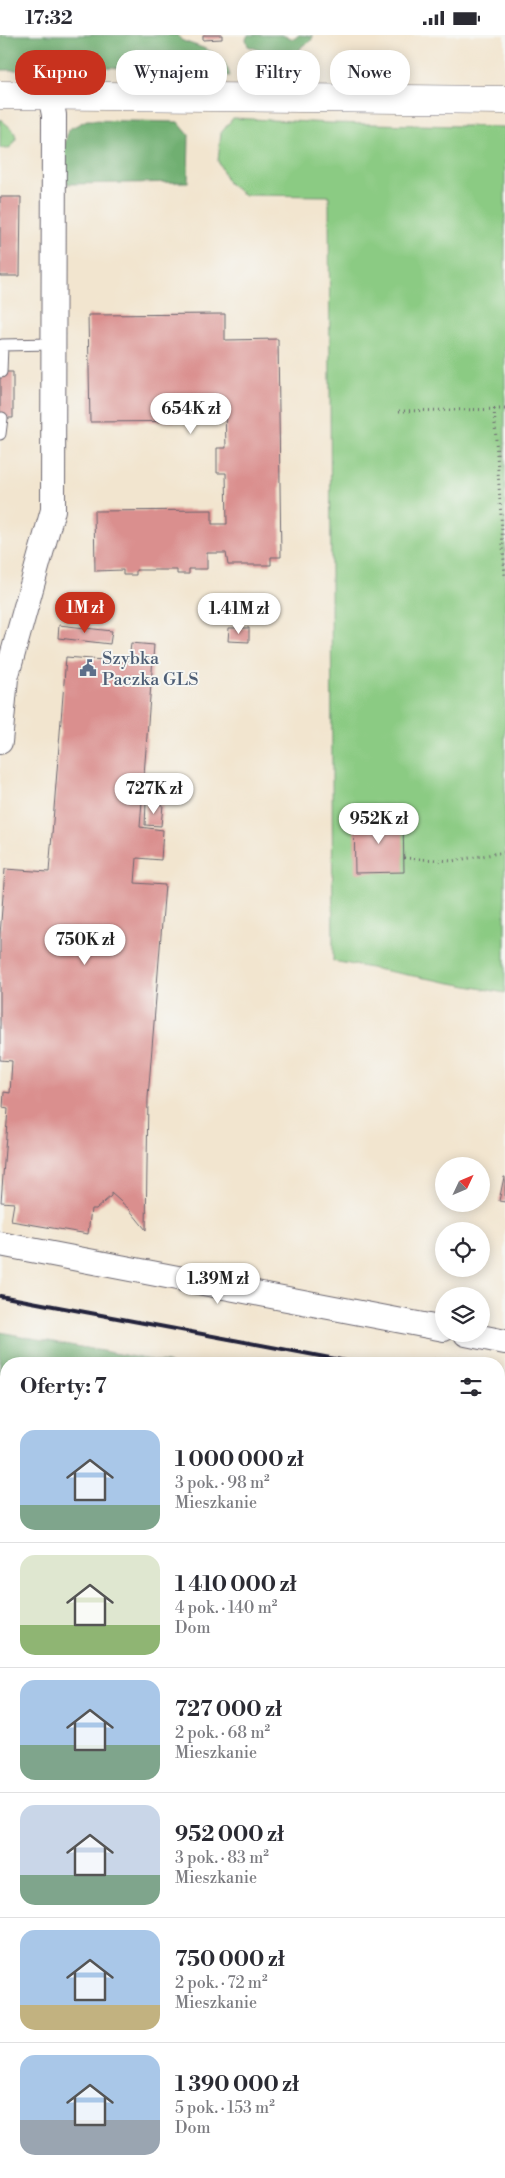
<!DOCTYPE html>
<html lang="pl">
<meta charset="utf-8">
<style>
body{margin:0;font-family:"Libre Bodoni",serif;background:#f7f7f7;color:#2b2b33;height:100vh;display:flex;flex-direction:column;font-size:19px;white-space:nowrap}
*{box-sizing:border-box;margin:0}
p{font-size:16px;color:#7c7c81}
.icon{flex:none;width:28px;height:28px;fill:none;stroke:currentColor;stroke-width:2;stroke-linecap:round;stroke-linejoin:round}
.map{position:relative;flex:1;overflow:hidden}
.panel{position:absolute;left:0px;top:1322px;width:505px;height:821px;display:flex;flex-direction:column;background:#fff;border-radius:20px 20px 0 0;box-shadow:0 2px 12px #0003}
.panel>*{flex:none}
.top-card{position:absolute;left:15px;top:15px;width:475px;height:45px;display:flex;gap:10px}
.needle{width:32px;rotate:46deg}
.controls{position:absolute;left:435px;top:1122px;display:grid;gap:10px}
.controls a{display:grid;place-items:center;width:55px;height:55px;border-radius:50%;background:#fff;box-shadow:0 2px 12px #0003;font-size:25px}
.price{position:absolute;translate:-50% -42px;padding:0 11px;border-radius:18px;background:#fff;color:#222;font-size:16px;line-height:32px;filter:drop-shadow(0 1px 2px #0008)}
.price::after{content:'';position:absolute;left:50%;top:30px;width:15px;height:11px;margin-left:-8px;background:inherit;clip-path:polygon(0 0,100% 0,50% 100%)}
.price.selected{background:#c8321e;color:#fff}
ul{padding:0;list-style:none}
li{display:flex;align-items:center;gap:15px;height:125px;padding:0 20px}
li+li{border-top:1px solid #e1e1e2}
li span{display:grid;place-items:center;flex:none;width:140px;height:100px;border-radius:15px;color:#555}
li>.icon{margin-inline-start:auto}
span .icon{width:60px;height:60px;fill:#fffc;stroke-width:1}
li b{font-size:21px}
h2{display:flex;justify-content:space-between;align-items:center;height:60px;padding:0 20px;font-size:21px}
.chip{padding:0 18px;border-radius:20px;background:#fff;box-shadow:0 2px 12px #0003;font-size:18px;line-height:45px}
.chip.selected{background:#c8321e;color:#fff}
.status{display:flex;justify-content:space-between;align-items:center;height:35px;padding:0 25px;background:#fff;direction:ltr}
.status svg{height:14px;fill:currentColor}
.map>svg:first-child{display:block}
.green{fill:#8bcb83;stroke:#56765f}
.forest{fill:#70af71;stroke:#496856}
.building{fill:#da8f8e}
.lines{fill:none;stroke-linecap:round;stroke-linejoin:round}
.service-casing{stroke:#6b666f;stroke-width:13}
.minor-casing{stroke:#6b666f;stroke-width:26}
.tertiary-casing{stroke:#6b666f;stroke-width:29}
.path{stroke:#6b666f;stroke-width:3;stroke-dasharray:1 4;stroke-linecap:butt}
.service{stroke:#fff;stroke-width:11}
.minor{stroke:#fff;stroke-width:24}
.tertiary{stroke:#fff;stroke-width:28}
.rail{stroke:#22223b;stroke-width:4}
.labels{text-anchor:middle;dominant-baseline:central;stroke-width:4;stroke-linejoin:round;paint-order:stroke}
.service-label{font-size:18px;fill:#4e5e75;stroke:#f6f6f2;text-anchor:start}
</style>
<div class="status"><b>17:32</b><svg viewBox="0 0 49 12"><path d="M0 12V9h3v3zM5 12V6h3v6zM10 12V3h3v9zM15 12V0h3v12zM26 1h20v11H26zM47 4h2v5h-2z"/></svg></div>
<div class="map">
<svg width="505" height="2143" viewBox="0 0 505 2143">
<rect width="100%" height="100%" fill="#f6f6f2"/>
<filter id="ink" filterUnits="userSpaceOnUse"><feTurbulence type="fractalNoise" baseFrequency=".02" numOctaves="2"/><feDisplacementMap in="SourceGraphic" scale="10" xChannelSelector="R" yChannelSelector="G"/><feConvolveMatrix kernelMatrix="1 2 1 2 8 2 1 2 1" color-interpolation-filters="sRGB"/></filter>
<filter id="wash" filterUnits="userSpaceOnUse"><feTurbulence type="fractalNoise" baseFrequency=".0096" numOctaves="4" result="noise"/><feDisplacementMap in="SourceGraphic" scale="20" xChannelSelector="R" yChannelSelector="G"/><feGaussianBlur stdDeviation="1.12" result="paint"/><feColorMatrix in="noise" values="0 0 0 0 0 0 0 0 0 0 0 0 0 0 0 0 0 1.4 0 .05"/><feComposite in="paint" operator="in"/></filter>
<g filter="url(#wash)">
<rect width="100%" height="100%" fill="#f2e5cf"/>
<path class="green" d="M233,83L329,88L505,92V958L333,926L329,161L244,160L228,148L218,126L221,98Z
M0,84C11,93 25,102 8,114L0,113Z
M79,2138H262V2143H79Z"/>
<path class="forest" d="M0,0H178L181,5C202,14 224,15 230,41L92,31L77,35H0Z
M248,0H281L294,4L299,0L313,1L311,6L302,11L299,16L291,18L277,15L265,17L248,11L246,4Z
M87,85L178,87L189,100L188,147L68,149C59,130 63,113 69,94Z
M0,1297L172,1329H6V1357L0,1356Z
M0,1615H6V1909L0,1900Z
M6,1919V1958L0,1959V1920Z"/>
<g id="blocks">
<path class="building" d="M203,0H222V4L203,5Z
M0,162H21L20,241H0Z
M225,279V305L278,304L281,522H271V530H228L226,518H207V534H189V539H177V535H136V540H123V535L95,536L94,476L212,475V489H227L226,438H217V413H226L225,373L214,374V386L90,387L88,280Z
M0,337H13V383H0Z
M59,590L112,596L110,609L58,603Z
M229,593H249V607L228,606Z
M131,608L154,610L140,792L163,795L161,825L137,823L135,848L165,850L148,1063L146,1195L129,1174L111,1158V1161L96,1174H91L88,1199L11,1186L14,1168L1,1167L8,1074L3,1073L4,1057L10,1058L12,1026L0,1025V900L5,834L49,837L66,622L129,627Z
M146,768L163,770L161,791L145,790Z
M403,781L404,837L355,838L354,782Z
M504,1142H505V1167L499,1166Z
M335,2138V2143H311L310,2140Z
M339,2138H362V2143H339Z"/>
</g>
</g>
<g filter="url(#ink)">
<use href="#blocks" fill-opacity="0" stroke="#6b666f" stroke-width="1"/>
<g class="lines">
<g class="service-casing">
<path id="service" d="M1,337L2,310L53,309
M0,399L2,383
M499,1617L505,1610
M499,1807L505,1898"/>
</g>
<g class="minor-casing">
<path id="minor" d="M0,707L6,643L53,475L54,80L50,60
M0,1209L444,1294
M466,1299L505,1307"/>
</g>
<g class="tertiary-casing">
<path id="tertiary" d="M0,60L505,65"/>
</g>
<path class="path" d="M494,374L505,542
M399,376L505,374
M404,823L452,826L505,817
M434,1329L437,1320
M265,2138V2143"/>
<use href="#service" class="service"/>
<use href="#minor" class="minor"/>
<use href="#tertiary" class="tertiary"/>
<path class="rail" d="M0,1261L362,1329
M499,1354L505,1355"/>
</g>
</g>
<defs>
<g id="civic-bare" transform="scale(1.35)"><path d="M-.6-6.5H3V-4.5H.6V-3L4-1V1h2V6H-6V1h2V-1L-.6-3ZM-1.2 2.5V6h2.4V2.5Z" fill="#5c6f8a" stroke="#f6f6f2" stroke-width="2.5" paint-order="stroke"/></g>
</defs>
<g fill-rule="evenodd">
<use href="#civic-bare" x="88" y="633"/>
</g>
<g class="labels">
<g class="service-label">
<text x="102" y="623">Szybka<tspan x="102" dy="21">Paczka GLS</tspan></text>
</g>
</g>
</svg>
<div class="controls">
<a><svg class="needle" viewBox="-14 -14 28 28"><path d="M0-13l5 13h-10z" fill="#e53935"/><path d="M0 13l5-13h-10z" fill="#7c7c81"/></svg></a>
<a><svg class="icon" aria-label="locate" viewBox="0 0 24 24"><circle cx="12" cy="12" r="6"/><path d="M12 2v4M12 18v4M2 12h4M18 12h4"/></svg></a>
<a><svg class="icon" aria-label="layers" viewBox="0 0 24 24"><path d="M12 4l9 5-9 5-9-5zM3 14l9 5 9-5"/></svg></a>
</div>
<b class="price" style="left:191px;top:400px">654K zł</b>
<b class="price selected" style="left:85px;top:599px">1M zł</b>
<b class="price" style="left:239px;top:600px">1.41M zł</b>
<b class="price" style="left:154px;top:780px">727K zł</b>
<b class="price" style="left:379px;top:810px">952K zł</b>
<b class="price" style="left:85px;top:931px">750K zł</b>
<b class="price" style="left:218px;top:1270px">1.39M zł</b>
<div class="top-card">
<a class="chip selected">Kupno</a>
<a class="chip">Wynajem</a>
<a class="chip">Filtry</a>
<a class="chip">Nowe</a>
</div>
<section class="panel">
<h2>Oferty: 7<svg class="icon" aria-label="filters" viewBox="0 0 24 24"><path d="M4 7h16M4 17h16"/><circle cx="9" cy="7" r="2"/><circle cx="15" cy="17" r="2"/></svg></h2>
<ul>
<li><span style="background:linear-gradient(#a9c7e8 75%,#7fa58c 0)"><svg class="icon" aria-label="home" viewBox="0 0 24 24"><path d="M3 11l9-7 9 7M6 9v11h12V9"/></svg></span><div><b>1 000 000 zł</b><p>3 pok. · 98 m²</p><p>Mieszkanie</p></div></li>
<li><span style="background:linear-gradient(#dfe7d0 70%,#8fb573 0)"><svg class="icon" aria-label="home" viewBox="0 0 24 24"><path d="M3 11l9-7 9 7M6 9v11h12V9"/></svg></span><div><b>1 410 000 zł</b><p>4 pok. · 140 m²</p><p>Dom</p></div></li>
<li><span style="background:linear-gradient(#a9c7e8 65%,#7fa58c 0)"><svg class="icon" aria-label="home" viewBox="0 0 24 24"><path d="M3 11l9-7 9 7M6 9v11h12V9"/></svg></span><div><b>727 000 zł</b><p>2 pok. · 68 m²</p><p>Mieszkanie</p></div></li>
<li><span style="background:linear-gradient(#c9d6e8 70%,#7fa58c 0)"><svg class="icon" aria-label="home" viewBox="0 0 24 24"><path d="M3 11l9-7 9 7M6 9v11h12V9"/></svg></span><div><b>952 000 zł</b><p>3 pok. · 83 m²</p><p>Mieszkanie</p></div></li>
<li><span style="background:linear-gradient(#a9c7e8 75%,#c2b280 0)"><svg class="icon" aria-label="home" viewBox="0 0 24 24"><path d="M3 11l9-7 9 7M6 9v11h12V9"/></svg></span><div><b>750 000 zł</b><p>2 pok. · 72 m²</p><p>Mieszkanie</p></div></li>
<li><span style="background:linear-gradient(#a9c7e8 65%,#9aa5b1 0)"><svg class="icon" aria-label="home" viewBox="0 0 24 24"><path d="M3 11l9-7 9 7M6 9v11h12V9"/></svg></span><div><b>1 390 000 zł</b><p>5 pok. · 153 m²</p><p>Dom</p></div></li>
</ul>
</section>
</div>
